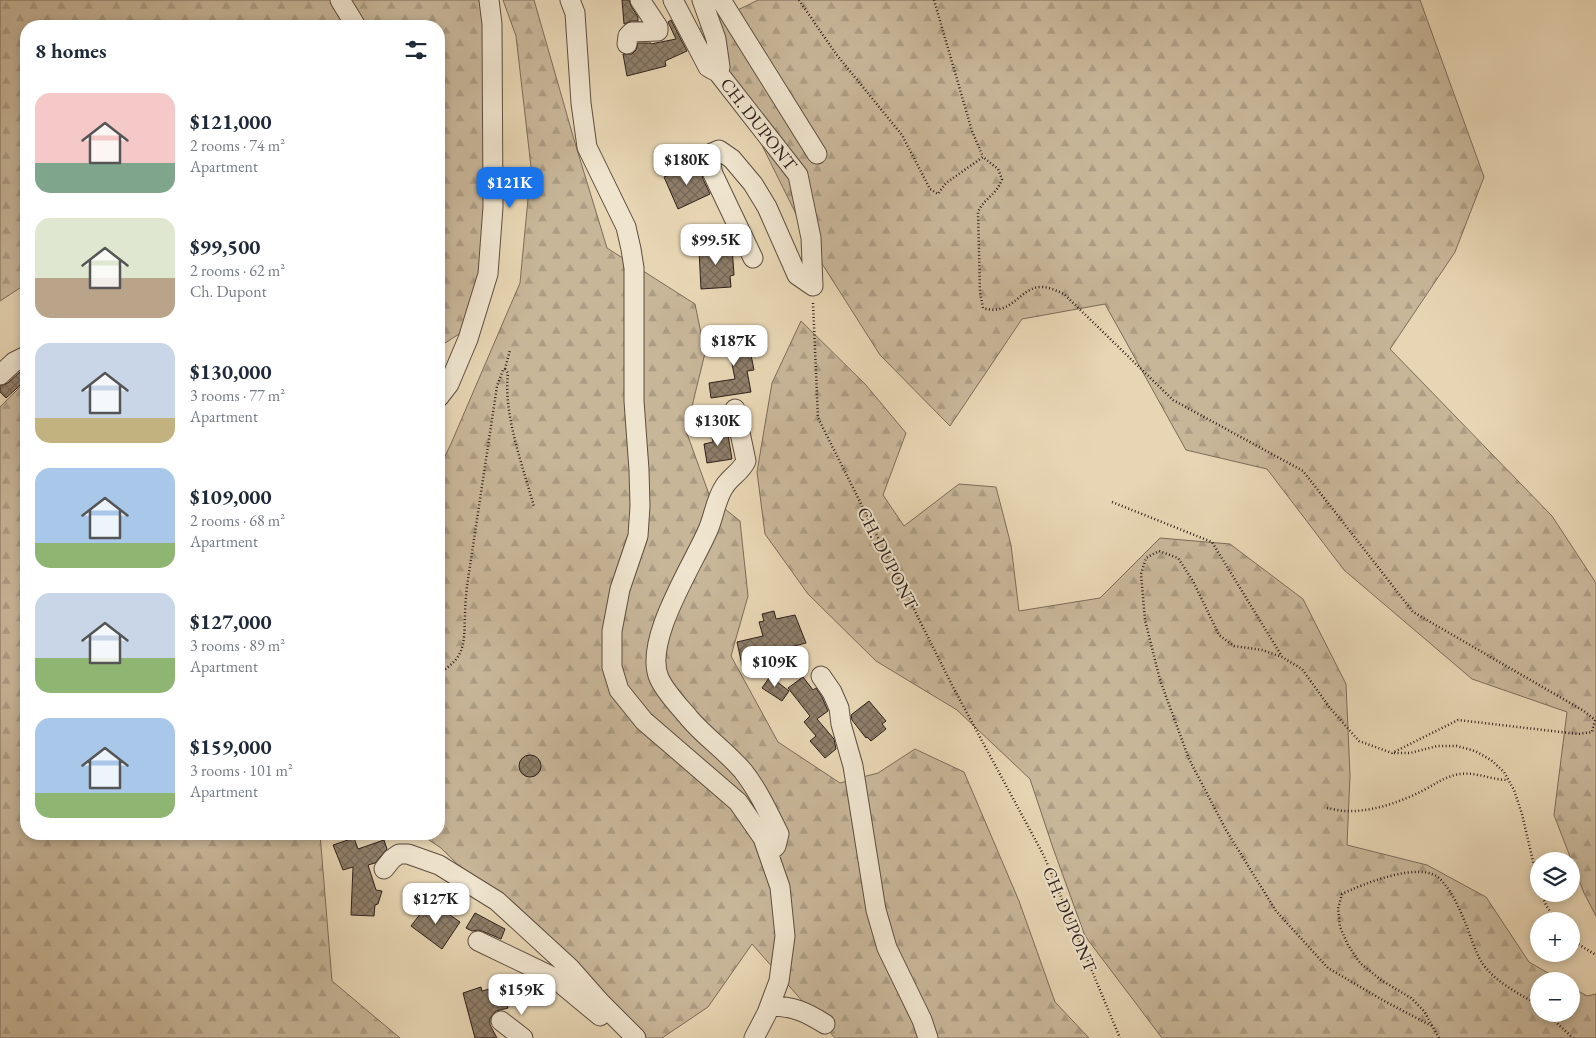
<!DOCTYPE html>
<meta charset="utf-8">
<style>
body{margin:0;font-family:"EB Garamond",serif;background:#f6f6f7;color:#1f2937;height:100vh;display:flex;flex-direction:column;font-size:19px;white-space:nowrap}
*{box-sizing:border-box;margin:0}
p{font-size:16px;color:#747a83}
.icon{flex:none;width:28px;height:28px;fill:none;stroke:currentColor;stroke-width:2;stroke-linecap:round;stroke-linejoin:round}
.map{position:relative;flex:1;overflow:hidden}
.side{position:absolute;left:20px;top:20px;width:425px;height:820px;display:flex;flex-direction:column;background:#fff;border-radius:20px;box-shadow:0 2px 8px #0003}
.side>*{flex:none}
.tools{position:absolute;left:1530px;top:852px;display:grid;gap:10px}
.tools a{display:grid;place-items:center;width:50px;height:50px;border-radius:50%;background:#fff;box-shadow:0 2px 8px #0003;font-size:25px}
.price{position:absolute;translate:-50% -42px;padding:0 11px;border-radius:10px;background:#fff;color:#222;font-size:16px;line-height:32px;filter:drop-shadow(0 1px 2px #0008)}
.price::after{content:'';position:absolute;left:50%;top:30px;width:15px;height:11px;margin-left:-8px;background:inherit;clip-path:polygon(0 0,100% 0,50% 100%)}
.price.on{background:#1a73e8;color:#fff}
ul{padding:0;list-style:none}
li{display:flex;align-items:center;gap:15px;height:125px;padding:0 15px}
li span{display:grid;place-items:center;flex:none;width:140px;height:100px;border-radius:15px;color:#555}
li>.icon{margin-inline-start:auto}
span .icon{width:60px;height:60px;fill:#fffc;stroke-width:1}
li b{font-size:21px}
h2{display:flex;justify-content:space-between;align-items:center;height:60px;padding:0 15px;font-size:21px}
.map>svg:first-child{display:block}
.forest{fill:url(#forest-firs);stroke:#7c6b5a}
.building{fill:url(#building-cross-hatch);stroke:#30201b}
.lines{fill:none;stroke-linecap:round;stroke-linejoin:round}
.minor-casing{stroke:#5e4d41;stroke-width:21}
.path{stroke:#30201b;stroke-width:2.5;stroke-dasharray:1 2.5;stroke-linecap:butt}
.minor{stroke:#efe4ce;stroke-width:19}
.labels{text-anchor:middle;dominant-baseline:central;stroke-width:4;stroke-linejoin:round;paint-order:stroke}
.street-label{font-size:18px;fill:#30201b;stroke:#efe4ce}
</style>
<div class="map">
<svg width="1596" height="1038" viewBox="0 0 1596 1038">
<defs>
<pattern id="forest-firs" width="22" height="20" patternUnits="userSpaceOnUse" patternTransform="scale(1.25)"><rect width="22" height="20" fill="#c8b699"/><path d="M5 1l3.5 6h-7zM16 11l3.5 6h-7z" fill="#ac9c83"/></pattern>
<pattern id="building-cross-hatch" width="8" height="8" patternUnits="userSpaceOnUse" patternTransform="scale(1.25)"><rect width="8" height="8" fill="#8f7e6a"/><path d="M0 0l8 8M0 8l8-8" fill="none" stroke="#756756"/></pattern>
</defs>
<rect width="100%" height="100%" fill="#e7d5b3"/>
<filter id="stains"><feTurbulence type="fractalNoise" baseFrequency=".004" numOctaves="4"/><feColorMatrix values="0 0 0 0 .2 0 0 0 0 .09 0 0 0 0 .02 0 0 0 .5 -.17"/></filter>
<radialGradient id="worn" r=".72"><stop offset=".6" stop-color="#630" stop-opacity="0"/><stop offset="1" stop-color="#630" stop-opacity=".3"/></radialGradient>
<path class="forest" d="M0,0H487L490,123L479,321L439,347V26H26V284L0,301Z
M503,0H534L575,143L607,248L695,304L705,353L686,431L710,497L740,521L748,596L731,656L778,742L840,783L878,773L915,749L964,772L1019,901L1055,1002L1089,1038H835L752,944L708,1007L662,1038H644L544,949L441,848L420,834H439V468L450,446L520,283L531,167L516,36Z
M758,0H1420L1484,177L1455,252L1390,349L1552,516L1596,583V916L1584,893L1554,815L1567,712L1472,679L1344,570L1267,469L1186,450L1105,304L1022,319L950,426L880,355L807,240L795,212L746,113L693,32Z
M801,321L865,384L906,433L883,495L904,526L959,484L996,487L1011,545L1019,611L1100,598L1160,538L1230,544L1303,599L1346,684L1350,775L1347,845L1427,865L1486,897L1529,962L1562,981H1539V1014H1571V987L1587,996L1596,994V1038H1162L1085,936L1053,848L1030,779L957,710L876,661L808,594L765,534L757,472L772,383Z
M26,381V834H320L332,981L400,1038H0V407Z"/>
<path class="building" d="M622,0H629L631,6L638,17V21H631L624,24Z
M671,20L687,51L665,61L666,66L627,76L623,54H632L636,50L638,43H651V44L676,39L668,22Z
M698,162L703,179L710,194L678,209L664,177Z
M720,240L721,246H732L734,275L730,276L731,287L701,289L699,250H709V241Z
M738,331L740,341L748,340L754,370L747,371L751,392L711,398L709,383L735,379L729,349L720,350L718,334Z
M20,372L26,380L6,398L0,392V386L8,383Z
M727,429L732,459L707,463L704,444L713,442L711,432Z
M774,611L776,619L795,615L806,643L775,651L770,661L772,667L744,674L737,642L763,636L759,622L764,621L762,614Z
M773,672L776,681L789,691L782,701L762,688Z
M803,677L813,690L816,688L822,697L828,711L817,719L834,739L836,749L825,758L810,741L816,736L804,722L810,716L788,688Z
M869,701L886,721L882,724L886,729L871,741L867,737L866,738L852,720L851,715Z
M519 766a11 11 0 1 1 22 0a11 11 0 1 1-22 0Z
M354,838L358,849L384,840L387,849L375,863L368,865L376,890L382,891L378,904L375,905L374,916L351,915L353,867L343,870L333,845Z
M430,901L460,922L442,949L411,926Z
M475,913L505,929L501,939L482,931L478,930L472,931L466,928Z
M502,986L508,1008L496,1011L490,1018V1025L497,1038H475L463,993L481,987L482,991Z"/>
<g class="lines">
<g class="minor-casing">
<path id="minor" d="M340,0L356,26
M570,0L575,13L581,103L587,147L626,227L631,249L634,268V401L639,470L640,506L638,536L620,589L612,631V667L619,690L644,721L738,802L763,838L780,887L785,936L779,981L767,1013L754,1038
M673,0L708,67L715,71L716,70
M702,0L716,39L720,67L716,70
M721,0L817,154
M627,44L628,36L632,32L658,31V27L640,0
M716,70L798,175L811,238L813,286
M753,258L713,174L710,162L712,153L719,150L732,159L753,184L767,207L797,275L813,286
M0,375L14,362L26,356
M439,397L449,384L468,339L488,274L493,207L492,24L489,0
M735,409L746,461C741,472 730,477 724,487C716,499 714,516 708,530C693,565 643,641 659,678C665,692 680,707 689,718C705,737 727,752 743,771C758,790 768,812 779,834L776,846L768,853
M821,676L832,692L839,708L841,724L853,766L876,910L887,948L922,1020L928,1038
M384,869L392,859L399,854H408L439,865L497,901L570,968L600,1002L636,1038
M478,941L553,977L600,1016
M770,1006C793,1006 806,1012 825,1024
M501,1021L523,1038"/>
</g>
<path class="path" d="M799,0L836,54L902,135L930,189L938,194L946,183L983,157L998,169L1002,179C997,195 984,198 978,212L980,292L983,308C1012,317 1020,287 1041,287C1050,287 1057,291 1064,294L1173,400L1303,471L1413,612L1584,711L1595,720L1592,732L1578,734L1458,720L1392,753L1359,741L1330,708L1302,669L1282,657L1262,650L1234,646L1219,635L1193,581L1178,558L1159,551L1146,558L1141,574L1145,620L1160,680L1189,759L1226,830L1276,911L1328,968L1386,1002L1432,1026
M934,0L972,131L983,157
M813,303L818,418L953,687L1044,856L1120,1038
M505,369L510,350
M1112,502L1212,542L1281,655
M439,673C465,658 464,644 465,617C465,607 466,596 467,586L497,386L503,370L505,369L508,373C503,415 523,466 534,507
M1394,753H1410L1437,746H1457L1475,751L1491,760L1504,772L1514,790L1522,814L1539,887
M1327,808C1333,809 1340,811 1346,811C1372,812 1401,802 1424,790C1435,784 1443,778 1455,775C1473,770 1490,780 1508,780
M1541,894L1546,905L1556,921
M1571,937L1578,944L1596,955
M1547,1014L1573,1038
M1439,1038L1424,1011L1411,998L1381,980L1360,963L1348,945L1340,927L1338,909L1342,894C1363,884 1421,860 1440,879C1452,891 1459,908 1465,922C1471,936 1476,957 1486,968C1499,984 1521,995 1539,1005"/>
<use href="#minor" class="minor"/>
</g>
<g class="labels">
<g class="street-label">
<text transform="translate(759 124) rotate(52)">CH. DUPONT</text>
<text transform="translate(888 558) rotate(63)">CH. DUPONT</text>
<text transform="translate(1070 919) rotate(67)">CH. DUPONT</text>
</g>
</g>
<rect width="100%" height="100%" filter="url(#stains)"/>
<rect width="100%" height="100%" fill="url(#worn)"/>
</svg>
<div class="tools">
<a><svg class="icon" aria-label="layers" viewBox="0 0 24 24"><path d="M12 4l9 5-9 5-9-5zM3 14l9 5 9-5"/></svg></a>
<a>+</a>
<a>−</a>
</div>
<b class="price" style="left:687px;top:186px">$180K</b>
<b class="price on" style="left:510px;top:209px">$121K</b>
<b class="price" style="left:716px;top:266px">$99.5K</b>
<b class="price" style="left:734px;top:367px">$187K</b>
<b class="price" style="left:718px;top:447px">$130K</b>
<b class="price" style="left:775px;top:688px">$109K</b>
<b class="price" style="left:436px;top:925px">$127K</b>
<b class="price" style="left:522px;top:1016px">$159K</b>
<section class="side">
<h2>8 homes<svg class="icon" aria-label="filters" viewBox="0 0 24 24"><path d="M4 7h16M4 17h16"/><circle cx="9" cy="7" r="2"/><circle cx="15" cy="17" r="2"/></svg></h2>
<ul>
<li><span style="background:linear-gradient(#f6c9c9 70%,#7fa58c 0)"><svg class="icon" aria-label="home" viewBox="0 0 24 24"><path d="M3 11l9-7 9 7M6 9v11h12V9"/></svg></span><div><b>$121,000</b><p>2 rooms · 74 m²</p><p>Apartment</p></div></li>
<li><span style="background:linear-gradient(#dfe7d0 60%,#b9a48a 0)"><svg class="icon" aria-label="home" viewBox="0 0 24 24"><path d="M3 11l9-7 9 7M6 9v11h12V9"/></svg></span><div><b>$99,500</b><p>2 rooms · 62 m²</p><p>Ch. Dupont</p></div></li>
<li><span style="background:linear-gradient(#c9d6e8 75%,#c2b280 0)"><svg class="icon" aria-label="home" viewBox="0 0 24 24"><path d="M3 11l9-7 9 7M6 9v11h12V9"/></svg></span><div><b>$130,000</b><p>3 rooms · 77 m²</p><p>Apartment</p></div></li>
<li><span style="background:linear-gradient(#a9c7e8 75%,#8fb573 0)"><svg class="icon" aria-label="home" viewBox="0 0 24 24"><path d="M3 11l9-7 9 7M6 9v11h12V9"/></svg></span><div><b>$109,000</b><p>2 rooms · 68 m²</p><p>Apartment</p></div></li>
<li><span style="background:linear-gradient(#c9d6e8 65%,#8fb573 0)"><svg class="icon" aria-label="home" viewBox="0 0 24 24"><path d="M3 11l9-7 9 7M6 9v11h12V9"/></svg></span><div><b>$127,000</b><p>3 rooms · 89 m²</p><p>Apartment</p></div></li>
<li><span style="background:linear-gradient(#a9c7e8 75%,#8fb573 0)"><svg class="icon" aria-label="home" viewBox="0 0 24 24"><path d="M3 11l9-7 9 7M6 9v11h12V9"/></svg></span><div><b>$159,000</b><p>3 rooms · 101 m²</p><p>Apartment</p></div></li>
</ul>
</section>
</div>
